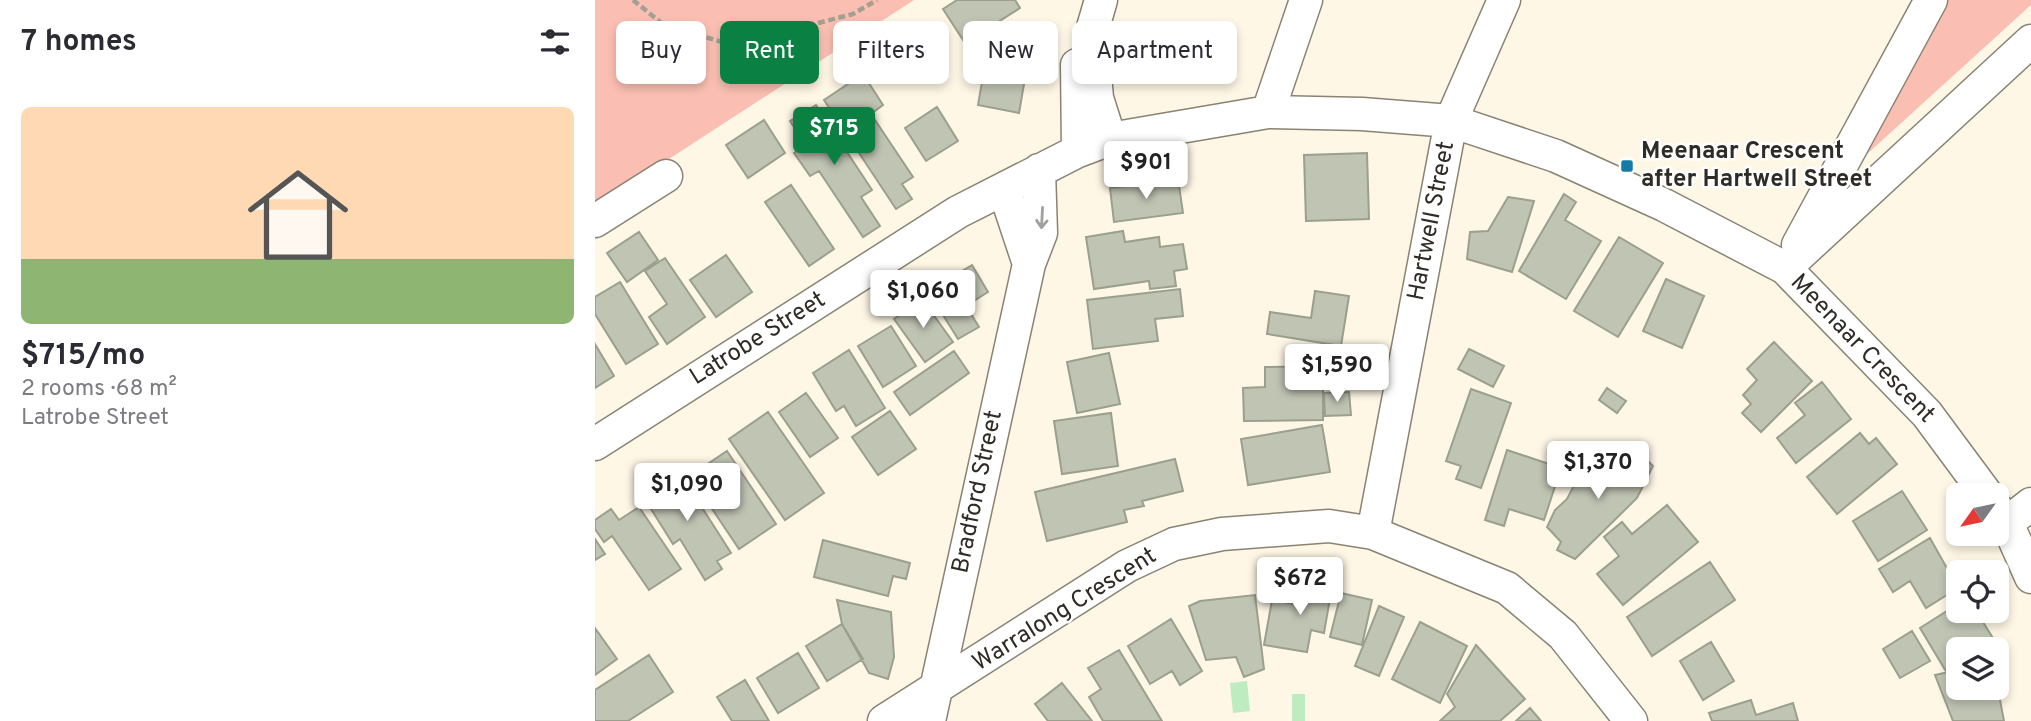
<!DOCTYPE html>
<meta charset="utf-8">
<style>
body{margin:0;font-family:Overpass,sans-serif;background:#f2f2f3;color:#2b2b33;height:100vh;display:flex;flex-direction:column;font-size:26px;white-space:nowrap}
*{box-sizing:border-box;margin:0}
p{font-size:23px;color:#7c7c81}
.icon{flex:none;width:38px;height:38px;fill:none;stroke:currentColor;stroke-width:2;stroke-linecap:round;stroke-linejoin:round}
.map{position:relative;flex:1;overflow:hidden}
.side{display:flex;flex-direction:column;background:#fff;width:595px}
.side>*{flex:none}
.guide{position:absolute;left:21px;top:21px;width:665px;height:63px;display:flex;gap:14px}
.needle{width:46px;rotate:237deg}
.fabs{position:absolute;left:1351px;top:483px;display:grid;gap:14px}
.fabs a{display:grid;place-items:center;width:63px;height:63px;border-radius:10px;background:#fff;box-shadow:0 4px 10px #0003;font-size:35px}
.price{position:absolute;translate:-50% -60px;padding:0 16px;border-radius:7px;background:#fff;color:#222;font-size:23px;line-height:46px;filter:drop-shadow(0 2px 4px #0008)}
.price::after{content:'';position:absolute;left:50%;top:42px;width:21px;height:16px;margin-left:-10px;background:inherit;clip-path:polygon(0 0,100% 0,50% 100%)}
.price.selected{background:#0b8043;color:#fff}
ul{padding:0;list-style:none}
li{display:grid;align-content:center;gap:14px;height:371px;padding:0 21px}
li+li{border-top:2px solid #e1e1e2}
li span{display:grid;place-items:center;height:217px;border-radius:10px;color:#555}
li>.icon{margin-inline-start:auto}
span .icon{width:126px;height:126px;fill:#fffc;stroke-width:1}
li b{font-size:30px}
h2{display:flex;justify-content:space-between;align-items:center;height:84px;padding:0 21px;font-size:30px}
.chip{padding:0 24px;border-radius:10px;background:#fff;box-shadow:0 4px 10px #0003;font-size:24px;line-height:63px}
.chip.selected{background:#0b8043;color:#fff}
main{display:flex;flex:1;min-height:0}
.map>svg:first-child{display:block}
.green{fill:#fabfb2}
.water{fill:#bdecc0}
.building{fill:#c0c4b3;stroke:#9b9f8e;stroke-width:2}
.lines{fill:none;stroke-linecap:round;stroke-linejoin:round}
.minor-casing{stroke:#898373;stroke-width:35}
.path{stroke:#a49f93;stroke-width:4.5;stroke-dasharray:7 3.5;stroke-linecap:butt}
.minor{stroke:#fff;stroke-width:32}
.oneway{stroke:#a1a09d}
.poi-dot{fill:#147ca7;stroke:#fff;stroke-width:2.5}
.labels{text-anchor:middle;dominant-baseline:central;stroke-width:5;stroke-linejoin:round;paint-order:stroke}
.poi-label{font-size:24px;font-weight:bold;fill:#2f2c26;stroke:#fff;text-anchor:start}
.street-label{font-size:24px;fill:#2f2c26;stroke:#fff}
</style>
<main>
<section class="side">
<h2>7 homes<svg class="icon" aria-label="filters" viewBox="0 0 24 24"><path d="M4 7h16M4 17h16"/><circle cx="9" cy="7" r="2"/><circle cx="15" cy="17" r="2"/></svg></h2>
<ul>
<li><span style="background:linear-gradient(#ffd9b3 70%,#8fb573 0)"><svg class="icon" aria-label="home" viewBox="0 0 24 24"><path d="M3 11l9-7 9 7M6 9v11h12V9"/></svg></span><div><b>$715/mo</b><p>2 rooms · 68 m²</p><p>Latrobe Street</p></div></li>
</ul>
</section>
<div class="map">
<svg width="1436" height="721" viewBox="0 0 1436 721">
<rect width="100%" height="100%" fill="#fef7e6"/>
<path class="green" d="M0,0H319L0,207Z
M1351,0H1436V5L1260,165Z"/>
<path class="water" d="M652,681L655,711L638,713L635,683Z
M697,694H710V721H697Z"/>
<path class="building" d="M362,0H420L425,8L370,43L348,9Z
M422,23L439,26L424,113L383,105L389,70L397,71L402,41L419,44Z
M268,74L288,105L276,114L318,177L307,184L317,199L301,209L229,100Z
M221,105L277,190L266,197L285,226L268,237L224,171L215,176L199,153L211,145L195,121Z
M342,107L363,141L331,161L310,128Z
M169,120L190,153L153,178L131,145Z
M772,153L774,219L711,221L709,155Z
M583,179L588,213L519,222L515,188Z
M196,185L239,249L214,266L170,202Z
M969,194L981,202L970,220L1006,241L971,299L924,271Z
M913,197L939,201L917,272L872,259L875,232L893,231Z
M528,231L530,242L564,237L565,247L588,244L592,269L579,271L581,286L555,289L554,281L499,289L491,237Z
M44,232L63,260L32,282L12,253Z
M1024,237L1068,263L1023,337L979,311Z
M131,255L157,292L121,317L95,280Z
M70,258L110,317L72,344L54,317L72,304L50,271Z
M377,265L393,292L371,306L384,327L363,339L333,291Z
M1071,279L1109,296L1087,348L1048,331Z
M25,282L63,344L31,364L0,314V297Z
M585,289L588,316L560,319L563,341L498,349L492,300Z
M720,291L754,296L746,346L672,334L675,312L716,318Z
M327,299L358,342L330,362L299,319Z
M296,326L321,366L288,387L263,346Z
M1179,342L1217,381L1166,432L1147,413L1156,404L1148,395L1162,380L1152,369Z
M0,344L19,376L0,388Z
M874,349L909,366L898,387L863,369Z
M254,350L290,408L261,426L249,406L241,411L218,373Z
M359,351L374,373L315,415L299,392Z
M514,353L525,404L482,413L472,362Z
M728,366V420L649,421L648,388L670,387V367Z
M1227,382L1256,419L1201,463L1182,438L1210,415L1200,403Z
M1012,388L1031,401L1022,413L1004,400Z
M876,389L916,403L886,488L861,479L866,466L851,461Z
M754,392L756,415L730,416L729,393Z
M211,393L243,438L215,457L184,412Z
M295,411L321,449L283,475L257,437Z
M173,412L229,493L190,520L134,439Z
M516,413L523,466L467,474L459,421Z
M727,425L735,472L653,485L646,439Z
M1265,433L1274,444L1281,438L1302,464L1242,514L1212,477Z
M1032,446L1045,453L1058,466L1042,498L980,559L962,550L966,542L952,527L960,510L972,499L987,470L995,462L1014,472L1023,455Z
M912,450L966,468L949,520L914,509L909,526L890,520Z
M132,451L181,524L144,549L95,476Z
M580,459L588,491L547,501L549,506L529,510L532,522L452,541L440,492Z
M83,470L136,553L122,561L127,569L110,580L85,539L78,544L46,493Z
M1307,491L1332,530L1283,561L1258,521Z
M1072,505L1103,542L1028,605L1002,574L1024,556L1009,537L1027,522L1037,534Z
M44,507L86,569L54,590L17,536L9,542L0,529V520L16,509L24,520Z
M1335,538L1363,588L1331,608L1315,581L1298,592L1284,569Z
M0,539L10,554L0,560Z
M228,540L315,563L311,579L298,576L293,596L219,577Z
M1115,562L1140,600L1057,656L1032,617Z
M710,576L738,581L729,633L716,630L712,652L669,645L677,600L705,605Z
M746,593L777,600L767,645L735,637Z
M660,595L669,669L649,677L641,657L611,660L594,606L605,601Z
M242,600L296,612L299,657L293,679L274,673L247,624Z
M1363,604V611H1381L1401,643L1390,649H1363V666L1352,673L1325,628Z
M784,606L809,617L784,676L760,666Z
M576,619L607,671L585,685L577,671L555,684L533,646Z
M825,622L872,646L845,703L797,679Z
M247,624L268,659L232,681L211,646Z
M0,628L22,659L0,675Z
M1317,631L1335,661L1305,678L1288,649Z
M1116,642L1139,681L1108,700L1085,661Z
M881,645L930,699L905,721H845L860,707L852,694Z
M524,650L567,721H508L494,697L506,689L493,668Z
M203,653L224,688L183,713L162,678Z
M54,655L78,692L33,721H0V690Z
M1363,670V688H1402V684L1409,721H1358L1340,675Z
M150,680L174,721H137L122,697Z
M467,683L497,721H453L440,704Z
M1156,700L1161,715L1198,703L1203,721H1117L1114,713Z
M935,708L946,721H921Z"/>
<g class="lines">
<g class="minor-casing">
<path id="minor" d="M506,0L497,31L502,49L500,75L502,98L515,139
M482,65L483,151
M673,112L711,0
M409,189L434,264
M0,221L71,176
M1203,245L1336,0
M1190,268L1436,41
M0,444L363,212L483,151L515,139L673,112L767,114L856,121L961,156L1069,205L1190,268L1332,414L1392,495
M1402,509L1412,523L1436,577
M1412,523L1436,504
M778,533L856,121L909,0
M289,721L532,566L579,544L627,534L734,526L778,533L912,588L968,635L1036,721
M334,721L434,264L446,233L444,170"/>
</g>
<path class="path" d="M38,0L69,25L137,45L258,14L282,0"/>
<use href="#minor" class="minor"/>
</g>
<defs><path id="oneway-shaft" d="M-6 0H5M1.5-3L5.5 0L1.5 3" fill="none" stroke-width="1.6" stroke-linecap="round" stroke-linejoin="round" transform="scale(1.75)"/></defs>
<use class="oneway" href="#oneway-shaft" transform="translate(447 218) rotate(93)"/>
<rect class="poi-dot" x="1025" y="159" width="14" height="14" rx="3.5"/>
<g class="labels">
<g class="poi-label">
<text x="1046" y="152">Meenaar Crescent<tspan x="1046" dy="28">after Hartwell Street</tspan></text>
</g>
<g class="street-label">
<text transform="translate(837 221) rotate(-79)">Hartwell Street</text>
<text transform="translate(163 339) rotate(-32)">Latrobe Street</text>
<text transform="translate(1267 349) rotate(46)">Meenaar Crescent</text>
<text transform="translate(383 492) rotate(-78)">Bradford Street</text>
<text transform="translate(470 610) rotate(-32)">Warralong Crescent</text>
</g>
</g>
</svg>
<div class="fabs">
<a><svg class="needle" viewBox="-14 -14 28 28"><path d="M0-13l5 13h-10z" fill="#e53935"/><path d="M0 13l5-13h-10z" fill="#7c7c81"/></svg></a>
<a><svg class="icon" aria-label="locate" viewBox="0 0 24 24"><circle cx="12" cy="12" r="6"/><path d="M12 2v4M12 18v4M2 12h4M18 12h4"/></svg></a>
<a><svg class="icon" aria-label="layers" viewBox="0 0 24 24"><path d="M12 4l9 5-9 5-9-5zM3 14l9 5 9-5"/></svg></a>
</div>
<b class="price selected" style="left:239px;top:167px">$715</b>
<b class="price" style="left:551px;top:201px">$901</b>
<b class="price" style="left:328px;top:330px">$1,060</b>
<b class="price" style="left:742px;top:404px">$1,590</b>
<b class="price" style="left:1003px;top:501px">$1,370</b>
<b class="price" style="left:92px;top:523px">$1,090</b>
<b class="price" style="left:705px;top:617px">$672</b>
<div class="guide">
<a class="chip">Buy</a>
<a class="chip selected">Rent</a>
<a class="chip">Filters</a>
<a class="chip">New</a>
<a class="chip">Apartment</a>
</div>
</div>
</main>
